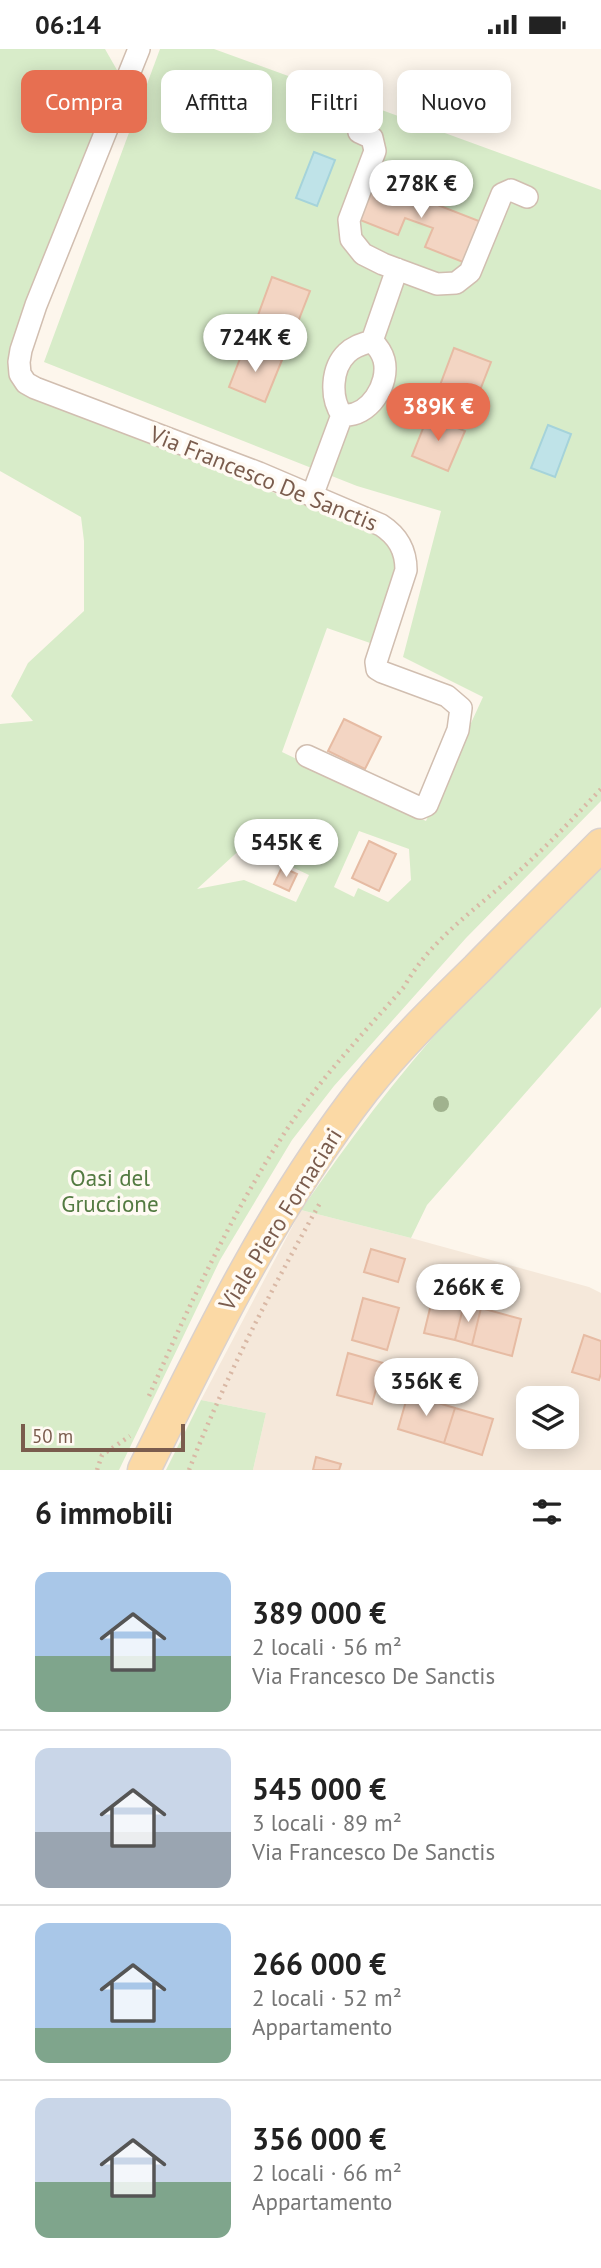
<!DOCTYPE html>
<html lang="it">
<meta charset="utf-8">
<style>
body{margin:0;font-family:"PT Sans",sans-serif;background:#f6f6f6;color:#222;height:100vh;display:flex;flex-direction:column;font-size:26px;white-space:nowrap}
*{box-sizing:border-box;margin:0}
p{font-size:23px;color:#767676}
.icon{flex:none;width:38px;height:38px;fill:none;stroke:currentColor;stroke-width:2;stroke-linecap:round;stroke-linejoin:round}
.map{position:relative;height:1421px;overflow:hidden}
.drawer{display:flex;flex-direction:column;background:#fff;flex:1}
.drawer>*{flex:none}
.top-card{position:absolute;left:21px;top:21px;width:560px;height:63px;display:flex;gap:14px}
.controls{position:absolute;left:516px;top:1337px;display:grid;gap:14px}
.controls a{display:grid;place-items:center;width:63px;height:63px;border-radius:14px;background:#fff;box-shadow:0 4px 18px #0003;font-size:35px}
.scale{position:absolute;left:21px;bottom:18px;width:164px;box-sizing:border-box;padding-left:7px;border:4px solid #7a5c4d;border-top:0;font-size:19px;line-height:24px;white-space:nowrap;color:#7a5c4d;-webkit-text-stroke:5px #fffaf3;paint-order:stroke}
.price{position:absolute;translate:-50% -60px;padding:0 16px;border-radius:24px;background:#fff;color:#222;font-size:23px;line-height:46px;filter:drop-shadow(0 2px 4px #0008)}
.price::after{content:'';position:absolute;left:50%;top:42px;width:21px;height:16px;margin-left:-10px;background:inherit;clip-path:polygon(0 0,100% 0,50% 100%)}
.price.on{background:#e76f51;color:#fff}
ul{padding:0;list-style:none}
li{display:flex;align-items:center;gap:21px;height:175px;padding:0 35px}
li+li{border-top:2px solid #e0e0e0}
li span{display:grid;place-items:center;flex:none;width:196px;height:140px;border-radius:14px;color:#555}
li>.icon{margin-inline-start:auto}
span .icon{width:84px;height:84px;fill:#fffc;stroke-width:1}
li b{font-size:30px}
h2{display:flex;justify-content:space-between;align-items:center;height:84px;padding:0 35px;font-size:30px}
.tag{padding:0 24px;border-radius:14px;background:#fff;box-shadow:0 4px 18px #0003;font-size:24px;line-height:63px}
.tag.on{background:#e76f51;color:#fff}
.status{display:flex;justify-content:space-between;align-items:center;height:49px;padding:0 35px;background:#fff;direction:ltr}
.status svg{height:19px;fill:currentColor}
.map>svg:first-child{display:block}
.residential{fill:#f5e8da;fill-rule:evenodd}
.green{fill:#d8ecc9;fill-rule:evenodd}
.water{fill:#bfe3e8;stroke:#a5d3da;stroke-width:2}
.building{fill:#f3d5c3;stroke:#e6bba3;stroke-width:2}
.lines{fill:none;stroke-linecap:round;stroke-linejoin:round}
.minor-casing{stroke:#d1beb0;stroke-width:24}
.primary-casing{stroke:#dad1cd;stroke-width:35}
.path{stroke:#d9b8a5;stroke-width:4.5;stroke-dasharray:2 5;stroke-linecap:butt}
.minor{stroke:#fff;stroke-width:21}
.primary{stroke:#fbd9a5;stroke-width:32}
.tree{fill:#a0b28e}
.labels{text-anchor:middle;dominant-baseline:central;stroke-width:7;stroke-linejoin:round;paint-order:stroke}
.street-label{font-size:23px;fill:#7a5c4d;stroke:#fffaf3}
.park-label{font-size:23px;fill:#537a41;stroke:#fffaf3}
</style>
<div class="status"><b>06:14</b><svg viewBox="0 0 49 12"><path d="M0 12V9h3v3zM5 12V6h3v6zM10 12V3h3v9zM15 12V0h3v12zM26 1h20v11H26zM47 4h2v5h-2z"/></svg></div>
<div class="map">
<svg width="601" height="1421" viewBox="0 0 601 1421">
<rect width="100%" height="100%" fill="#fdf6ec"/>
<path class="residential" d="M301,1161L411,1189L589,1238L601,1244V1421H253L266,1364L201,1351ZM528,1349H567V1388H528Z"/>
<path class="green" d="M0,0H105L125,35L21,301L10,296L8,320L13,336L25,344L382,487L390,497L398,515L373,595L327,579L282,703L426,772L483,648L403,608L441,462L357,437L44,313L160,0H214L601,141V752L466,889L334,1037L292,1091L220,1211L119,1421H0V675L33,672L11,647L28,614L84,562V492L81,468L0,422ZM371,130L483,174L425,197L433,179L405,169L398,186L355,169ZM272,228L310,242L294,283L257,269ZM245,297L282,311L265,353L229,338ZM454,299L491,313L475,353L439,339ZM428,367L465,382L448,421L412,406ZM359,782L409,800L411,831L388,853L358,839L354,848L334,838ZM245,796L309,826L296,853L244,831L197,840Z
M601,817V958L427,1156L411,1189L301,1161C349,1092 398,1025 455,964C503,914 554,868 601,817Z
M201,1351L266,1364L253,1421H166Z"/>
<path class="water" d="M314,103L335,111L317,157L296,149Z
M548,376L571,385L555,428L531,419Z"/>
<path class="building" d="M371,130L484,174L468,215L425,198L433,179L405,169L398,186L355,169Z
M272,228L310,242L294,283L257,269Z
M245,297L282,311L265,353L229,338Z
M454,299L491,313L475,354L439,339Z
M428,367L465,382L448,422L412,407Z
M344,670L381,688L365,720L328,702Z
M369,792L396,805L379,842L352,829Z
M282,818L297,825L289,842L274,835Z
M371,1200L405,1210L398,1233L364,1223Z
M433,1247L464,1255L455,1291L424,1284Z
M363,1249L399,1259L387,1301L352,1291Z
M464,1255L481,1259L472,1296L455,1291Z
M481,1259L521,1270L512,1307L472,1296Z
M584,1286L601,1292V1324L599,1331L572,1323Z
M348,1304L383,1314L372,1355L337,1346Z
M408,1345L455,1359L444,1394L398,1380Z
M455,1359L493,1370L482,1406L444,1394Z
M316,1408L341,1415L339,1421H313Z"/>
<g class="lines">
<g class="minor-casing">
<path id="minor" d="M139,0L36,256L21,301L19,313L20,325L26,334L35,339L259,424L381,476C398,487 406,501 406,521L376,613L377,620L382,623L447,647L461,659L458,681L427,756L420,759L307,707
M359,83L372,89L375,102L349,171L351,190L363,205L383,215L437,235L456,234L470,223L502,145L511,141L527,148
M372,292C377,297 382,303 384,311C390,335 369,369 342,366C330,349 331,319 347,304C354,297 363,295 372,292Z
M372,292L397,220
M312,447L342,366"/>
</g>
<g class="primary-casing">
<path id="primary" d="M144,1421C209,1289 273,1157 364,1040C398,997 438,958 477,920C518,878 560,837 601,796"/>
</g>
<path class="path" d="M149,1347C187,1261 229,1170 280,1091C315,1035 361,987 404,938C433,885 491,850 533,809C557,787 579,763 601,740
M97,1421L102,1406L130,1387
M189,1421C225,1329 271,1241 320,1154"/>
<use href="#minor" class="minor"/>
<use href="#primary" class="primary"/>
</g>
<circle class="tree" cx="441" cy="1055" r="8"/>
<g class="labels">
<g class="street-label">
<text transform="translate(264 429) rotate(22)">Via Francesco De Sanctis</text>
<text transform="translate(280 1170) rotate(-58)">Viale Piero Fornaciari</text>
</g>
<g class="park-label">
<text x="110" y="1128">Oasi del<tspan x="110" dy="26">Gruccione</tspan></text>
</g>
</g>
</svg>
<div class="controls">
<a><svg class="icon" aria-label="layers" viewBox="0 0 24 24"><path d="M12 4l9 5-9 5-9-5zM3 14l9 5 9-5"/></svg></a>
</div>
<div class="scale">50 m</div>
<b class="price" style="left:421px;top:171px">278K €</b>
<b class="price" style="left:255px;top:325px">724K €</b>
<b class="price on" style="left:438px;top:394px">389K €</b>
<b class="price" style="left:286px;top:830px">545K €</b>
<b class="price" style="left:468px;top:1275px">266K €</b>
<b class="price" style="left:426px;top:1369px">356K €</b>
<div class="top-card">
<a class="tag on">Compra</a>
<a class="tag">Affitta</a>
<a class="tag">Filtri</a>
<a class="tag">Nuovo</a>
</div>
</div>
<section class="drawer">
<h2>6 immobili<svg class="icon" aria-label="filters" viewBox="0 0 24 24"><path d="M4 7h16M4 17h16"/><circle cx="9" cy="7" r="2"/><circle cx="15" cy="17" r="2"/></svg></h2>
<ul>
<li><span style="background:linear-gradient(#a9c7e8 60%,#7fa58c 0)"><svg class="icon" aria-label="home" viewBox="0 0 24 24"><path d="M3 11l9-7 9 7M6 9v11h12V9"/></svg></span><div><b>389 000 €</b><p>2 locali · 56 m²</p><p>Via Francesco De Sanctis</p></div></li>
<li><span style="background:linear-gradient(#c9d6e8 60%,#9aa5b1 0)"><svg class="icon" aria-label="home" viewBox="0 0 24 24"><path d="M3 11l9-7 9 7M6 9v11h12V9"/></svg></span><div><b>545 000 €</b><p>3 locali · 89 m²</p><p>Via Francesco De Sanctis</p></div></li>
<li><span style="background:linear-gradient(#a9c7e8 75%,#7fa58c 0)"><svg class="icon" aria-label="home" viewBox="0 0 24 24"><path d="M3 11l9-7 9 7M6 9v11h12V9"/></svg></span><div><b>266 000 €</b><p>2 locali · 52 m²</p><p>Appartamento</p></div></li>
<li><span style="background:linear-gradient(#c9d6e8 60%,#7fa58c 0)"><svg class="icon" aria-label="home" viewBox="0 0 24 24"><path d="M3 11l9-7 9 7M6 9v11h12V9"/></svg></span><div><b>356 000 €</b><p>2 locali · 66 m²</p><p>Appartamento</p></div></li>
</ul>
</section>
